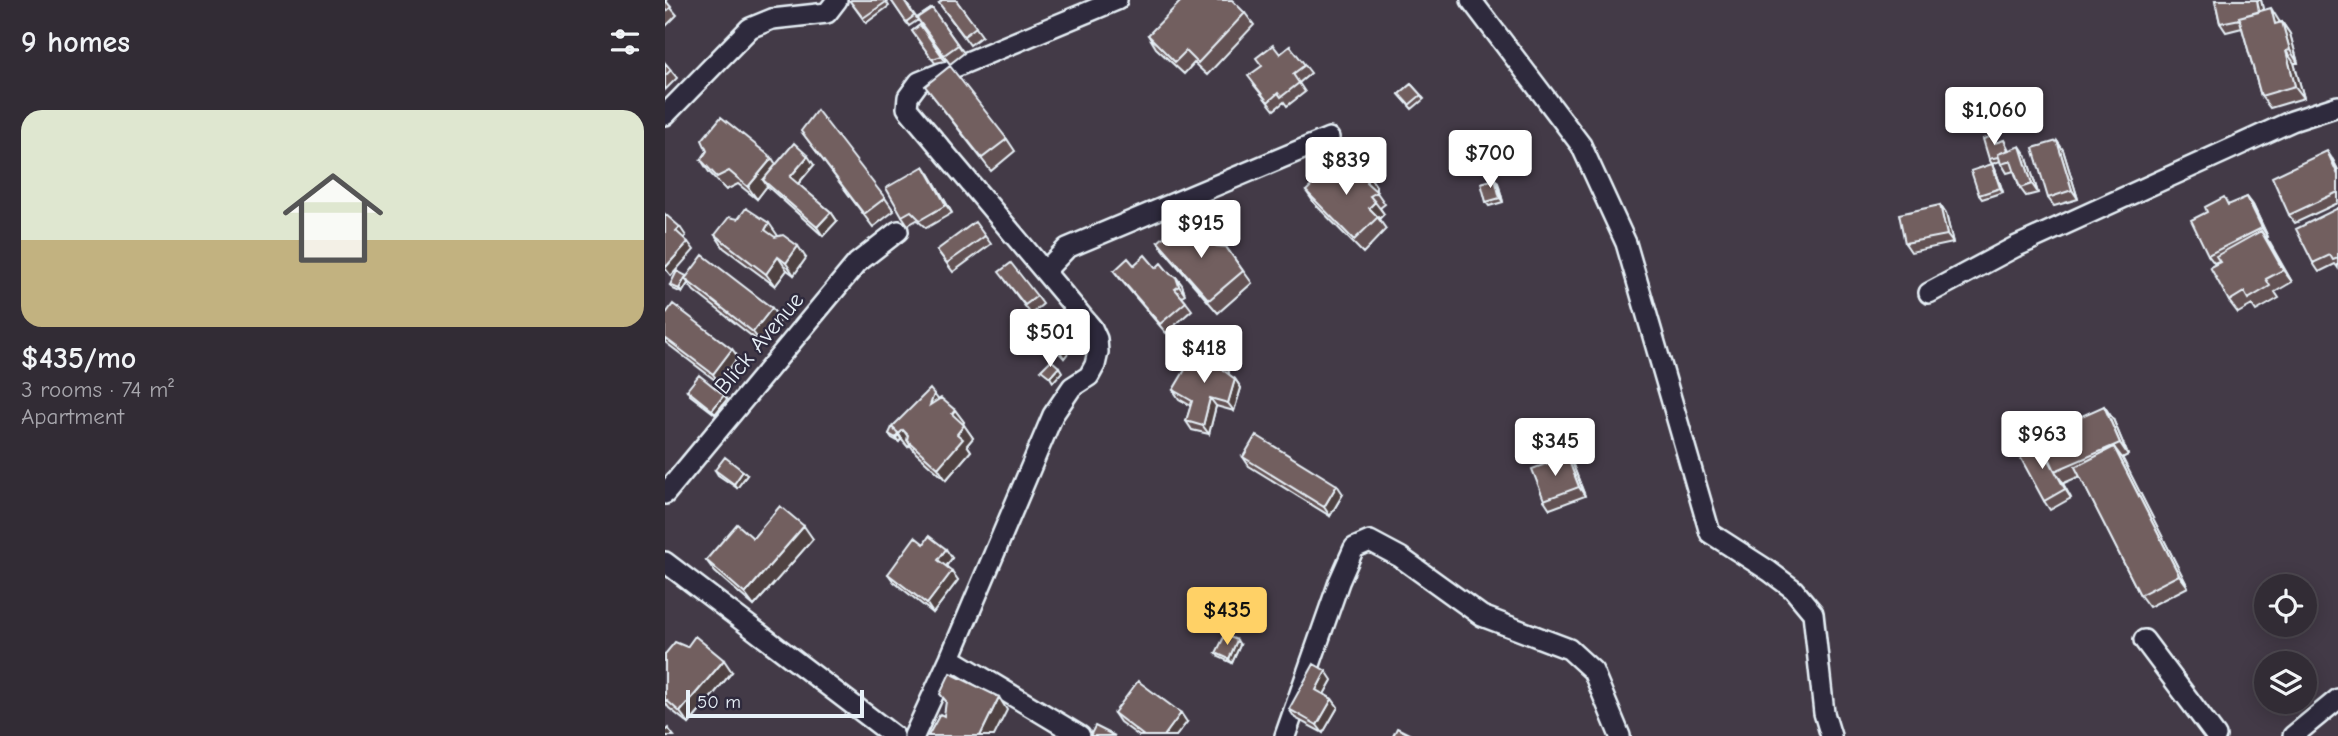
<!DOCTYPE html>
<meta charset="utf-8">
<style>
body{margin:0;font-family:"Comic Neue",sans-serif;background:#3a343d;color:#f1f3f6;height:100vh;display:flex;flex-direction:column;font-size:26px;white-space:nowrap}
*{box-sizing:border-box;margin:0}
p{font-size:23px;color:#a8a7ad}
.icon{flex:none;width:38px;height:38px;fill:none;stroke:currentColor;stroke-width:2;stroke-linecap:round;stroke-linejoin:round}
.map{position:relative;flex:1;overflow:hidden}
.sheet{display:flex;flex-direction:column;background:#322c35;width:665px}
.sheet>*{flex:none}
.tools{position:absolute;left:1589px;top:574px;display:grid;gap:14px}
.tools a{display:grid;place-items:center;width:63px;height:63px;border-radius:50%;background:#322c35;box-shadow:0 4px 18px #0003,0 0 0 2px #4d4850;font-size:35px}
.scale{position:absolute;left:21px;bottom:18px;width:178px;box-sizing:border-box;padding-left:7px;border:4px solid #e8f1f8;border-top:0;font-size:19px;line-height:24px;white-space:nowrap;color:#e8f1f8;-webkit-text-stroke:5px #2f2a3d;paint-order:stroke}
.price{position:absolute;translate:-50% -60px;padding:0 16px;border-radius:7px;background:#fff;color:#222;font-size:23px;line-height:46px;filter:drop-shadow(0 2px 4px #0008)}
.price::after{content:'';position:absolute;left:50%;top:42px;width:21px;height:16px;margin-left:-10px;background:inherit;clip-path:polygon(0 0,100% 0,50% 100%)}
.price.current{background:#ffd166;color:#111}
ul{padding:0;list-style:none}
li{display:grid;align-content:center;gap:14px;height:371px;padding:0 21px}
li span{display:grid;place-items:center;height:217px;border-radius:21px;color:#555}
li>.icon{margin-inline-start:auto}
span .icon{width:126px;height:126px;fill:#fffc;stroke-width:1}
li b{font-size:30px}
h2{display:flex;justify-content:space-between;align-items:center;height:84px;padding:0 21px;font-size:30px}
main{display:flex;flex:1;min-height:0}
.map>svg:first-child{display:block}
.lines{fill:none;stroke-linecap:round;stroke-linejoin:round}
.minor-casing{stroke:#e8f1f8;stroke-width:24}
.minor{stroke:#2f2a3d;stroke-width:19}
.wall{fill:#625152;stroke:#e8f1f8;stroke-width:2}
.shaded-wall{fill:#504242;stroke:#e8f1f8;stroke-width:2}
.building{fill:#725e5f;stroke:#e8f1f8;stroke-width:2}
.labels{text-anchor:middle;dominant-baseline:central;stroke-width:5;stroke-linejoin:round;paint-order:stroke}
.street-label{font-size:23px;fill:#e8f1f8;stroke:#2f2a3d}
</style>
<main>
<section class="sheet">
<h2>9 homes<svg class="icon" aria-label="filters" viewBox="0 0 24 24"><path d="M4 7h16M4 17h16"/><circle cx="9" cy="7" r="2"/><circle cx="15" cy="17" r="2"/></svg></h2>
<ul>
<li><span style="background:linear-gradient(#dfe7d0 60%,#c2b280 0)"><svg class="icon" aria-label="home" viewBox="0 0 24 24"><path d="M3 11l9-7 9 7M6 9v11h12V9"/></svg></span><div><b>$435/mo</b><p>3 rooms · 74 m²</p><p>Apartment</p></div></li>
</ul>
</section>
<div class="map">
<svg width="1673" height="736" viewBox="0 0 1673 736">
<rect width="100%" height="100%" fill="#433a47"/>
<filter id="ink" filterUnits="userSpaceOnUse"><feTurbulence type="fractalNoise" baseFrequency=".0143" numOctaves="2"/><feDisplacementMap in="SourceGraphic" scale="14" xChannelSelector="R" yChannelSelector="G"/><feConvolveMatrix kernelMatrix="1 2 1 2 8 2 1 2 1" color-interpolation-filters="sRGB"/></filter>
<g filter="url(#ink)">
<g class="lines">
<g class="minor-casing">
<path id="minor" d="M806,0L916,145L961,243L1045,533L1104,571L1128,589L1148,613L1159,713L1166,736
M0,115L85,28L107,19L162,13L172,0
M380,271L402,248L664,138
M1264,293L1350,247L1627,121L1673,106
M0,494L192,263L233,231
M0,562L229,736
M1479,640L1551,736
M285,658L415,736
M249,736L285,658L388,415L407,387L424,376L430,365L433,352L432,339L427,328L242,108L243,97L254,82L452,0
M620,736L674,582L689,548L705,541L735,557L817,616L904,649L928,671L955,736
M1628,736L1673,699"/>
</g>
<use href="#minor" class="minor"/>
</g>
<path class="wall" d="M0,0H1L0,1L12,15L0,27Z
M220,0L224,6L201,23L185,1Z
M226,0H239L253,20L244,26Z
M291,0L317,36L305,45L274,3Z
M1550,0H1596L1598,10L1614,21L1615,22H1617L1625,34L1633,63H1629L1639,98L1605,108L1596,96L1577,28L1561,32L1555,23Z
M267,8L299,53L285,64L252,18Z
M580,13L589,25L542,75L529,63L519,74L491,48L483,35Z
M255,25L280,61L270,63L247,31Z
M625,46L646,73L634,83L640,92L622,106L619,102L609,110L589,85L597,66L615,54Z
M0,63L12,78L0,90Z
M746,84L759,99L747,109L734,94Z
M260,86L342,139L350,151L326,171Z
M136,131L220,198L229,211L208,227Z
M1328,136L1332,143L1339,140L1344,150L1361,155L1373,193L1361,196L1355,188L1349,171L1342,173L1335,161L1327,164L1324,159Z
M1392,141L1398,150L1413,199L1389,206L1383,198Z
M36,160L111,165H149L133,184L166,212L172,221L158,236L102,186L92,199L73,184L61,190L44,172Z
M1668,160L1673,170V203L1630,223L1624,215Z
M1327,164L1330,169L1338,192L1317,199L1314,195Z
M702,173L711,186V191L720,204L715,208L719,214L714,219L721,229L698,253L650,204L641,191Z
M265,175L287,213L261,228L252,220L243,225L237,216Z
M830,179L833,183L838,202L824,206L821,202Z
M1582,197L1588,205L1603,237L1601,238L1627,282L1610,292L1614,298L1591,311L1587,305L1573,313L1564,301L1555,262L1554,261L1549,263L1543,255L1565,205Z
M1275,205L1281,214L1288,243L1246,252L1240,243Z
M1673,208V268L1670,264L1654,272L1648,263Z
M50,235L112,236L141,258L129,275L122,270L110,286L59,248Z
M320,236L326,244L288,272L272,250Z
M530,237L551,246L561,247L587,283L553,313L502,254L493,242Z
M469,265L491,268L511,277L517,285L520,295L517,297L527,310L501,333L455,279L449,271Z
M21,276L22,277L107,308L115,321L97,344L29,291L23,283L17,293L8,289L5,285Z
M340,280L372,296L378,304L366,314Z
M0,315L67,349L73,357L54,383L0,342Z
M382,335L404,343L407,348L399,358L380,339L370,351L358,342L355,338Z
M564,372V375L570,379L576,388L569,411L551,406L544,434L527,430L521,421L526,406L514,399L508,390Z
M22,390L59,395L62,399L50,414L25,395Z
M273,400L290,410L299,422L298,424L308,438L302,445L306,451L281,480L251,453L245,445L243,447L236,439L234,442L227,438L224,434L230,424Z
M1439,406L1448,419L1463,455L1457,458L1523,587L1484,607L1475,595L1415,476L1399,483L1396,480L1406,498L1385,510L1379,501L1380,450L1384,457Z
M902,456L908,465L920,496L885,509L879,500Z
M578,457L678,494L665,516L584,466Z
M50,470L82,475L72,488L53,475Z
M88,538L148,539L89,606L50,572L41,560Z
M259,544L287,558L281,566L293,580L268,613L229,582L223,574Z
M575,645L567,663L554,657L551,653Z
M0,654L67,672L24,724L4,708L0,702Z
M667,680L659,694L667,699L673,707L658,733L630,718L624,709Z
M449,713L522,722L511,736H474L455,722Z"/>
<path class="shaded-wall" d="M1592,0H1596L1601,23L1595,15Z
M1606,8L1614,21L1619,36L1610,24Z
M1617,22L1625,34L1633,63L1625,50Z
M1621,51L1629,63L1639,98L1630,86Z
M1392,141L1398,150L1413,199L1407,190Z
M1355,146L1361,155L1373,193L1367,184Z
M1662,151L1668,160L1673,170V175Z
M143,156L149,165L131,186L125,177Z
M107,158L115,171L98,180L102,186L92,199L83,187Z
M1327,164L1330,169L1338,192L1335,188Z
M259,166L265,175L287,213L281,205Z
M702,173L711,186V192L702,183Z
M830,179L833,183L838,202L835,198Z
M1582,197L1588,205L1603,237L1597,228Z
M710,202L719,214L714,219L704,208Z
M1275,205L1281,214L1288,243L1282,235Z
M166,212L172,221L158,236L152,227Z
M104,223L113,236L108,242L100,230Z
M15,227L21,236L17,240L11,231Z
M1596,231L1605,243L1627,282L1618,270Z
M23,242L29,250L6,276L0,268Z
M133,246L141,258L129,275L121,263Z
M113,257L122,270L110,286L101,274Z
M21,276L24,280L20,279L23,283L17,293L14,289Z
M511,277L517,285L520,295L514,286Z
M107,308L115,321L97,344L88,332Z
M380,331L383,336L370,351L367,347Z
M404,343L407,348L399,358L396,353Z
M67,349L73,357L54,383L48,374Z
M558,363L564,372V379L558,370Z
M394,367L397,372L388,382L385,377Z
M570,379L576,388L569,411L563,403Z
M269,394L278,406L265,405Z
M59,395L62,399L50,414L47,410Z
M545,398L551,406L544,434L538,426Z
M1439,406L1448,419L1463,455L1455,443Z
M290,410L299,422L295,427L287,414Z
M299,425L308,438L302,445L306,451L281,480L273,468L292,434Z
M237,428L247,443L242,440L245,445L243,447L233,433Z
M233,434L236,439L234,442L231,438Z
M1449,447L1458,459L1523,587L1514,575Z
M902,456L908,465L920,496L914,487Z
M78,471L82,475L72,488L69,484Z
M1390,471L1396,480L1406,498L1400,489Z
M672,485L678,494L665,516L659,507Z
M139,526L148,539L89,606L80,594Z
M281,549L287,558L279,569L273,560Z
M287,571L293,580L268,613L262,604Z
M572,640L575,645L567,663L564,659Z
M59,660L67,672L24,724L15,712Z
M661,671L667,680L657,698L651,690Z
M334,697L342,710L329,736H315Z
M667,699L673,707L658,733L652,725Z
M516,713L522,722L511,736H499Z
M3,728L9,736H0V731Z"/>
<path class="building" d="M0,0L6,7L0,13Z
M186,0H220L221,2L198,18L185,1Z
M226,0H239L249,16L241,22Z
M277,0H291L311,27L299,36L274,3Z
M517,0H567L580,13L533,63L521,51L510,62L483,35Z
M1550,0H1592L1594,12L1574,17L1575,19L1555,23Z
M267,8L293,45L279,55L252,18Z
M1606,8L1610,24L1617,22L1625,50L1621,51L1630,86L1596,96L1574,17Z
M255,25L277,56L267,59L247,31Z
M608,45L615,54L625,46L640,65L628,74L634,83L616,97L613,93L603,102L583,76L597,66L591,58Z
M0,63L6,70L0,76Z
M285,66L342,139L317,158L260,86Z
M746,84L756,95L744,105L734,94Z
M152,110L220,198L199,214L136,131Z
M56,117L107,158L83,187L64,171L52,177L36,160L42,151L37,140Z
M1328,136L1330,143L1339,140L1343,150L1333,154V157L1324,159L1318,139Z
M1392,141L1407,190L1383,198L1368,148Z
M129,143L143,156L125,177L166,212L152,227L98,180Z
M1355,146L1367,184L1355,188L1346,161L1336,164L1333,154Z
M1662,151L1673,175V192L1624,215L1607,177Z
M676,157L702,173V183L712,192L705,196L710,202L704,208L713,217L689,240L641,191Z
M1327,164L1335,188L1314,195L1306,171Z
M259,166L281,205L255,220L246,211L237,216L221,188Z
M830,179L835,198L821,202L816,183Z
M1559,197L1563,205L1582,197L1597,228L1543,255L1526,220L1542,212L1540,207Z
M1275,205L1282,235L1240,243L1234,214Z
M81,208L104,223L100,230L110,237L118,235L133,246L121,263L113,257L101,274L50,235L64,217L73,219Z
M1673,208V258L1668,260L1665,255L1648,263L1631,229Z
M0,214L15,227L11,231L23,242L0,268Z
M517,221L530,237L541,236L551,246L561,247L578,271L544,300L493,242Z
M310,222L320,236L282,263L272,250Z
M1596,231L1618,270L1601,279L1605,286L1583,299L1579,292L1564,301L1545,267L1555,262L1551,256Z
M38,255L107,308L88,332L20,279Z
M480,255L491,268L496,263L505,274L511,277L514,286L510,289L521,302L495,324L449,271L463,258L469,265Z
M346,263L372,296L360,305L334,272Z
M12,271L21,276L14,289L5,285Z
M8,304L67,349L48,374L0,338V315Z
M367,322L380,331L367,347L355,338Z
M388,329L404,343L396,353L379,338Z
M533,348L558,363V370L570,379L563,403L545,398L538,426L521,421L527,401L508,390Z
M386,360L394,367L385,377L376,370Z
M34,375L59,395L47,410L22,390Z
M265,389L269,394L265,405L276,398L290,410L287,414L299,425L292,434L298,439L273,468L242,440L243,435L238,430L234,434L227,427Z
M1439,406L1455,443L1390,471L1374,435Z
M227,427L233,434L231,438L224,434Z
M591,435L672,485L659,507L578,457Z
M1374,442L1400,489L1379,501L1353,453Z
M1449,447L1514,575L1475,595L1410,467Z
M902,456L914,487L879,500L867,469Z
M60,457L78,471L69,484L50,470Z
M115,506L139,526L80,594L41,560L72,524L88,538Z
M264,536L281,549L273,560L287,571L262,604L223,574L250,537L259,544Z
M560,635L572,640L564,659L551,653Z
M30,636L59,660L15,712L0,699V654L10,642L22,647Z
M649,664L661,671L651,690L667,699L652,725L624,709Z
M285,673L334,697L315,736H263L275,714L279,716L281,701L275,694Z
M473,681L516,713L499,736H479L449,713Z
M430,726L450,736H425Z
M732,728L748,736H728Z"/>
</g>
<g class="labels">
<g class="street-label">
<text transform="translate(94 343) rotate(-50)">Blick Avenue</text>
</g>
</g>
</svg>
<div class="tools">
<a><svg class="icon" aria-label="locate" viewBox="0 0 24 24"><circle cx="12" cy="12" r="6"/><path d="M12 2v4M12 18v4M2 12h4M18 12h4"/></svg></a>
<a><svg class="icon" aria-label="layers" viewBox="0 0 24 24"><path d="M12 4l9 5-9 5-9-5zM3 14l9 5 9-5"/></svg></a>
</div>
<div class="scale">50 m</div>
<b class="price" style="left:1329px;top:147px">$1,060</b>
<b class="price" style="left:825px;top:190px">$700</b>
<b class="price" style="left:681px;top:197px">$839</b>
<b class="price" style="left:536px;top:260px">$915</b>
<b class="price" style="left:385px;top:369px">$501</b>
<b class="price" style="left:539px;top:385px">$418</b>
<b class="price" style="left:1377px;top:471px">$963</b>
<b class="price" style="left:890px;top:478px">$345</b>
<b class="price current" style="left:562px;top:647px">$435</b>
</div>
</main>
